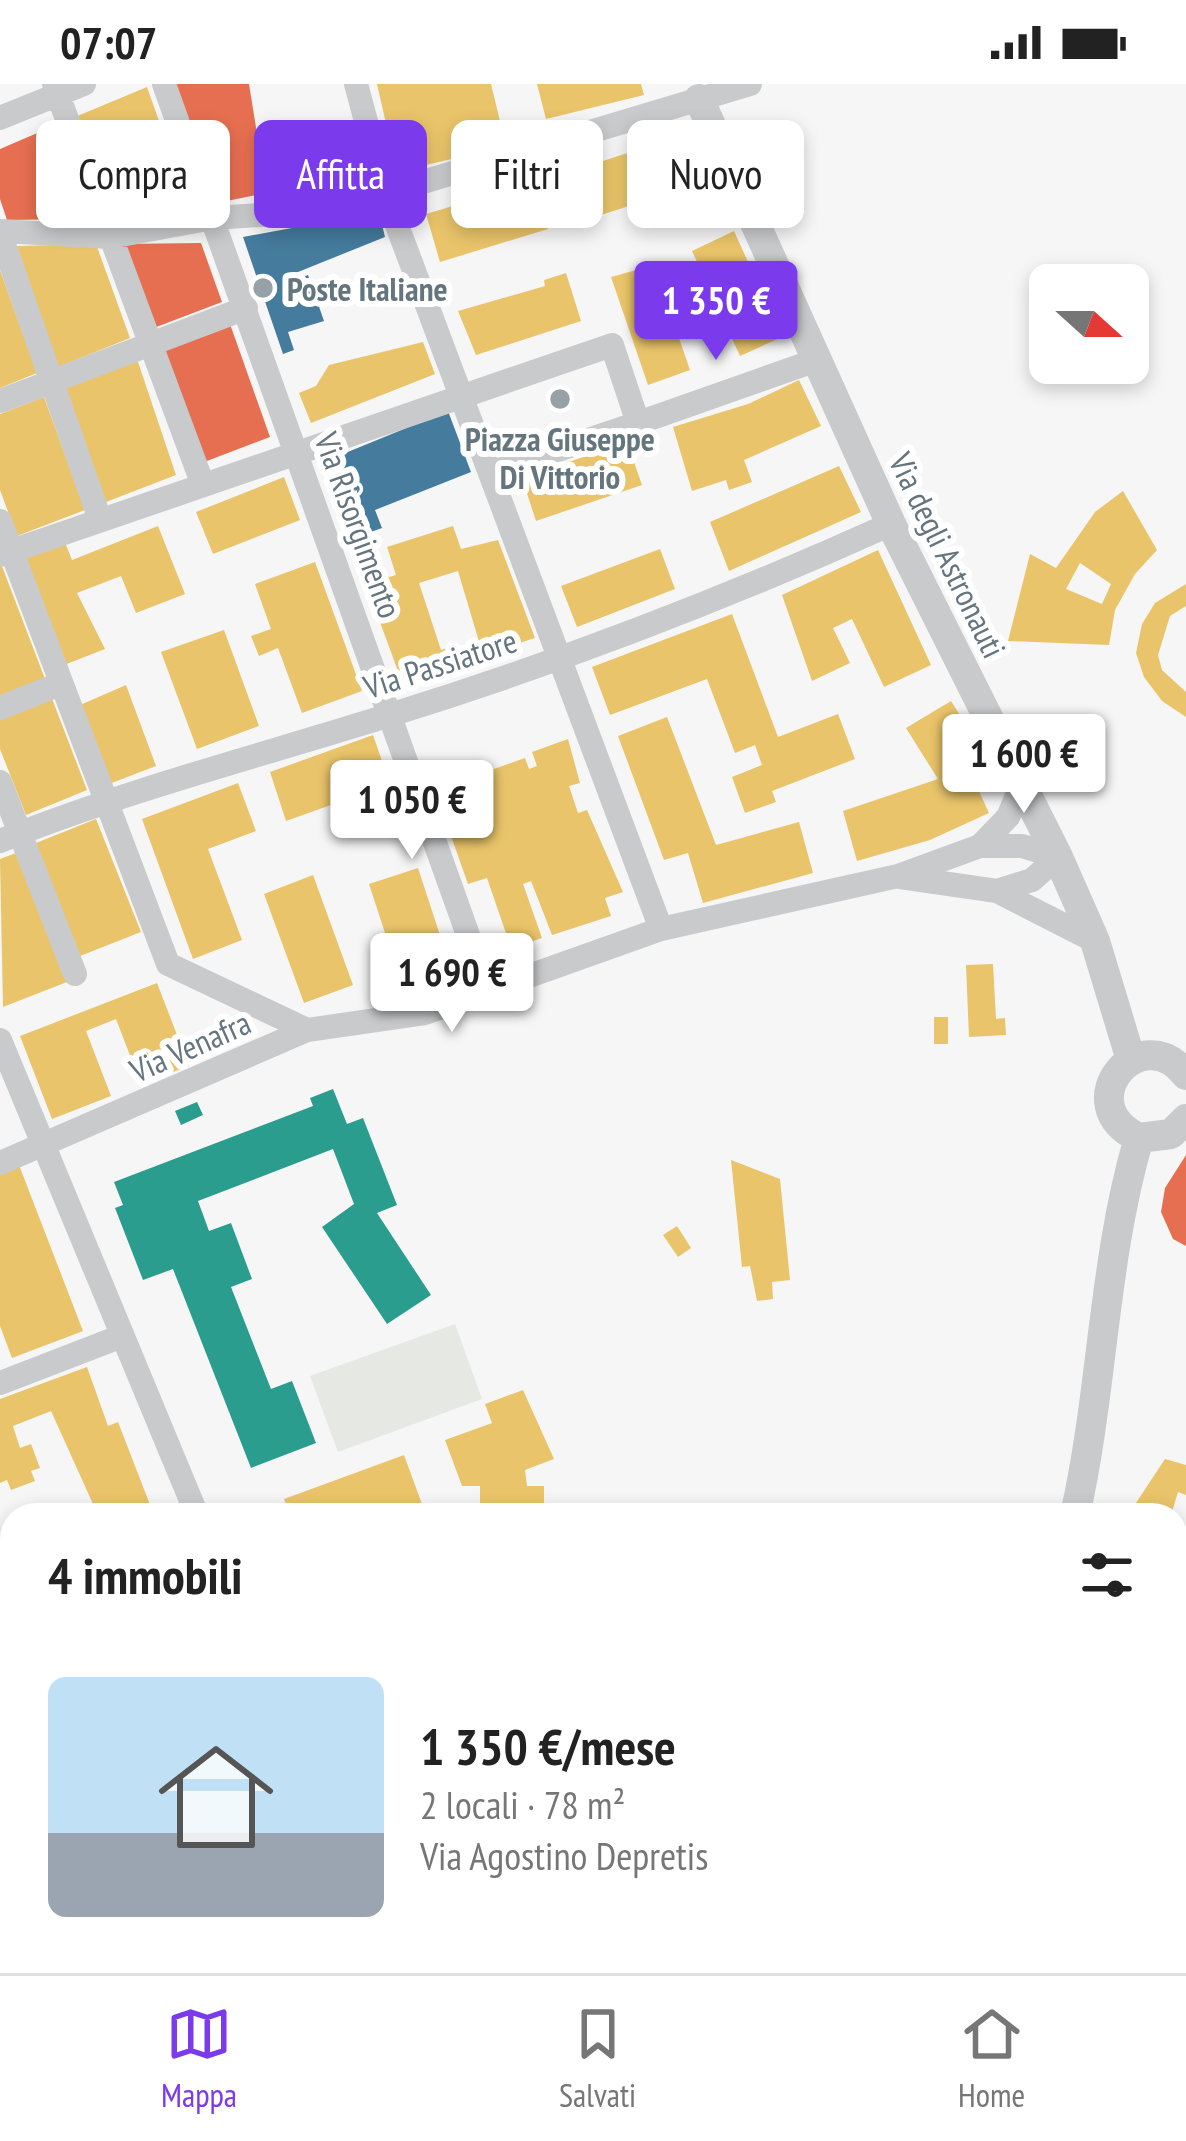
<!DOCTYPE html>
<html lang="it">
<meta charset="utf-8">
<style>
body{margin:0;font-family:"PT Sans Narrow",sans-serif;background:#f6f6f6;color:#222;height:100vh;display:flex;flex-direction:column;font-size:45px;white-space:nowrap}
*{box-sizing:border-box;margin:0}
p{font-size:39px;color:#767676}
.icon{flex:none;width:66px;height:66px;fill:none;stroke:currentColor;stroke-width:2;stroke-linecap:round;stroke-linejoin:round}
.map{position:relative;flex:1;overflow:hidden}
.details{position:absolute;left:0px;top:1419px;width:1188px;height:471px;display:flex;flex-direction:column;background:#fff;border-radius:36px 36px 0 0;box-shadow:0 6px 18px #0003}
.details>*{flex:none}
.guide{position:absolute;left:36px;top:36px;width:1116px;height:108px;display:flex;gap:24px}
.needle{width:78px;rotate:111deg}
.controls{position:absolute;left:1029px;top:180px;display:grid;gap:24px}
.controls a{display:grid;place-items:center;width:120px;height:120px;border-radius:18px;background:#fff;box-shadow:0 6px 18px #0003;font-size:60px}
.price{position:absolute;translate:-50% -102px;padding:0 27px;border-radius:12px;background:#fff;color:#222;font-size:39px;line-height:78px;filter:drop-shadow(0 3px 6px #0008)}
.price::after{content:'';position:absolute;left:50%;top:72px;width:36px;height:27px;margin-left:-18px;background:inherit;clip-path:polygon(0 0,100% 0,50% 100%)}
.price.active{background:#7c3aed;color:#fff}
ul{padding:0;list-style:none}
li{display:flex;align-items:center;gap:36px;height:300px;padding:0 48px}
li span{display:grid;place-items:center;flex:none;width:336px;height:240px;border-radius:18px;color:#555}
li>.icon{margin-inline-start:auto}
span .icon{width:144px;height:144px;fill:#fffc;stroke-width:1}
li b{font-size:51px}
h2{display:flex;justify-content:space-between;align-items:center;height:144px;padding:0 48px;font-size:51px}
.tag{padding:0 42px;border-radius:18px;background:#fff;box-shadow:0 6px 18px #0003;font-size:42px;line-height:108px}
.tag.active{background:#7c3aed;color:#fff}
.status{display:flex;justify-content:space-between;align-items:center;height:84px;padding:0 60px;background:#fff;direction:ltr}
.status svg{height:33px;fill:currentColor}
.dock{display:flex;justify-content:space-around;align-items:center;height:168px;border-top:3px solid #e0e0e0;background:#fff;font-size:33px;color:#767676}
.dock a{display:grid;justify-items:center;gap:6px}
.dock .active{color:#7c3aed}
.map>svg:first-child{display:block}
.green{fill:#e6e8e3}
.homes{fill:#e9c46a;fill-rule:evenodd}
.shops{fill:#e76f51}
.schools{fill:#2a9d8f}
.public{fill:#457b9d}
.lines{fill:none;stroke-linecap:round;stroke-linejoin:round}
.minor{stroke:#c9cacb;stroke-width:24}
.tertiary{stroke:#c9cacb;stroke-width:30}
.poi-dot{fill:#97a2a8;stroke:#fff;stroke-width:4.5}
.labels{text-anchor:middle;dominant-baseline:central;stroke-width:12;stroke-linejoin:round;paint-order:stroke}
.poi-label{font-size:33px;font-weight:bold;fill:#64757e;stroke:#fff;text-anchor:start}
.street-label{font-size:33px;fill:#64757e;stroke:#fff}
</style>
<div class="status"><b>07:07</b><svg viewBox="0 0 49 12"><path d="M0 12V9h3v3zM5 12V6h3v6zM10 12V3h3v9zM15 12V0h3v12zM26 1h20v11H26zM47 4h2v5h-2z"/></svg></div>
<div class="map">
<svg width="1186" height="1889" viewBox="0 0 1186 1889">
<rect width="100%" height="100%" fill="#f6f6f6"/>
<path class="green" d="M455,1240L482,1315L338,1368L310,1292Z
M324,1878H473V1889H324Z"/>
<path class="homes" d="M377,0H491L506,62L397,88Z
M537,0H641L644,11L546,35Z
M147,3L188,119L111,136L75,33Z
M697,46L712,95L598,132L582,84Z
M533,98L548,145L440,178L426,130Z
M734,147L782,253L740,272L692,167Z
M96,160L130,254L58,283L17,162Z
M654,181L690,286L648,301L611,193Z
M0,186L37,289L0,304Z
M566,189L581,237L476,271L458,227L545,202L544,196Z
M423,258L435,290L311,339L299,309L316,302L329,281Z
M137,275L176,391L106,418L66,304Z
M799,296L821,342L744,376L752,398L729,406L726,396L692,407L673,343L748,320Z
M44,313L85,426L17,452L0,406V330Z
M627,358L642,401L536,437L522,394Z
M839,382L861,428L729,487L710,438Z
M284,393L300,436L213,470L196,428Z
M1123,407L1157,466L1135,490L1115,526L1109,561L1008,557L1030,470L1056,484L1095,428ZM1080,479L1111,500L1102,520L1066,505Z
M158,442L185,510L136,529L121,492L77,509L105,565L64,581L22,472L64,456L72,476Z
M453,442L461,465L498,456L535,554L483,571L458,487L419,499L441,566L447,564L452,578L402,598L366,500L396,491L387,463Z
M660,465L675,505L577,543L561,502Z
M878,466L931,581L884,603L852,535L833,544L850,579L812,597L782,511Z
M0,477L45,595L0,613Z
M315,478L362,607L302,629L278,564L259,572L251,552L271,545L255,500Z
M1186,500V522L1170,532L1158,571L1162,586L1186,608V633L1162,617L1144,593L1136,569L1142,540L1155,519Z
M732,530L778,653L838,630L855,675L772,707L776,718L745,729L732,693L762,681L755,661L735,669L707,595L610,631L592,583Z
M224,546L259,642L197,665L161,568Z
M126,601L156,682L109,700L80,621Z
M51,612L87,706L26,731L0,665V632Z
M951,617L986,673L968,683L989,729L930,756L857,777L843,727L938,695L906,644Z
M667,633L716,761L799,738L813,789L703,819L688,769L664,776L618,652Z
M373,651L390,700L286,737L270,688Z
M568,655L580,699L569,702L578,729L587,726L623,808L605,814L611,832L552,851L531,797L523,800L542,854L511,864L487,794L468,800L439,718L483,699L480,690L525,674L529,685L537,682L532,668Z
M238,699L256,747L208,765L242,856L193,875L142,735Z
M96,735L141,848L80,872L36,759Z
M16,769L67,898L3,923L0,775Z
M418,784L454,894L405,910L369,800Z
M313,791L353,901L304,919L264,810Z
M993,880L996,935L1005,934L1006,951L969,953L966,881Z
M157,899L189,982L141,1000L116,935L86,947L111,1012L52,1035L20,952Z
M934,933H948V960H934Z
M731,1076L780,1095L790,1196L772,1198L773,1215L757,1217L750,1182L742,1183Z
M19,1081L83,1247L12,1274L0,1242V1088Z
M677,1142L691,1164L678,1173L663,1151Z
M87,1283L108,1342L118,1338L154,1431H98L51,1327L13,1342L20,1364L31,1360L40,1384L31,1387L35,1397L11,1406L7,1396L0,1399V1315Z
M523,1306L554,1375L525,1386L527,1402H544V1431H480V1402H462L445,1356L492,1339L485,1320Z
M404,1371L426,1431H290L284,1415Z
M1165,1375L1186,1381V1411L1178,1408L1171,1431H1128Z
M0,1612H12V1711H0Z
M1176,1621H1186V1819L1176,1820Z
M0,1746H12V1787H0Z
M1186,1857V1889H1105L1104,1878H1176V1858Z
M24,1878H144L145,1889H117V1882L24,1884Z
M748,1878H832L821,1889H737Z
M1009,1878H1050L1051,1889H1001L999,1880Z"/>
<path class="shops" d="M175,0H249L262,81L306,71L302,49L311,47L320,98L217,119Z
M56,41L82,120L79,135L7,136L0,115V65Z
M201,159L222,218L151,245L121,160Z
M230,240L270,353L199,380L159,267Z
M1186,1071V1162L1173,1155L1161,1128L1165,1104Z"/>
<path class="schools" d="M333,1005L347,1040L363,1034L397,1121L377,1129L431,1211L387,1240L322,1143L354,1120L333,1065L198,1117L209,1147L231,1139L252,1195L231,1203L271,1305L292,1297L316,1359L251,1384L173,1185L143,1196L115,1124L123,1121L114,1098L313,1022L310,1014Z
M197,1018L203,1031L181,1041L175,1027Z"/>
<path class="public" d="M379,128L385,153L288,192L290,198L308,191L324,237L288,248L294,266L283,270L243,153Z
M448,327L471,388L375,426L382,444L351,455L326,390L333,374Z"/>
<g class="lines">
<path class="minor" d="M54,0L203,401
M164,0L488,907
M356,0L386,112L661,845
M0,34L84,0
M0,147L110,153L213,134L326,127L750,0
M0,149L99,433
M0,317L246,224
M638,339L814,277
M0,437L168,880L307,946
M0,471L612,261L638,339L490,389
M0,624L60,600
M0,698L75,890
M0,757C127,706 259,672 390,631C561,578 727,514 891,440
M980,762L1008,733L1022,700
M900,793L997,807L1095,857
M997,807L1032,796L1058,773
M0,956L197,1431
M0,1079L307,946L425,929L661,845L898,792L980,762H1022L1058,773
M0,1299L122,1252
M0,1825H12
M1176,1843L1186,1842
M170,1878V1889
M1077,1878L1079,1889"/>
<path class="tertiary" d="M699,15L891,440L1058,773L1095,857L1131,976
M1186,991C1141,932 1067,1020 1139,1054L1171,1050L1186,1035
M1075,1431C1103,1307 1103,1175 1139,1054
M1176,1545H1186
M0,1555H12"/>
</g>
<g class="poi-dot">
<circle cx="263" cy="204" r="12"/>
<circle cx="560" cy="315" r="12"/>
</g>
<g class="labels">
<g class="poi-label">
<text x="287" y="204">Poste Italiane</text>
<text x="560" y="354" text-anchor="middle">Piazza Giuseppe<tspan x="560" dy="38">Di Vittorio</tspan></text>
</g>
<g class="street-label">
<text transform="translate(359 441) rotate(70)">Via Risorgimento</text>
<text transform="translate(948 471) rotate(64)">Via degli Astronauti</text>
<text transform="translate(440 579) rotate(-18)">Via Passiatore</text>
<text transform="translate(190 962) rotate(-24)">Via Venafra</text>
</g>
</g>
</svg>
<div class="controls">
<a><svg class="needle" viewBox="-14 -14 28 28"><path d="M0-13l5 13h-10z" fill="#e53935"/><path d="M0 13l5-13h-10z" fill="#767676"/></svg></a>
</div>
<b class="price active" style="left:716px;top:279px">1 350 €</b>
<b class="price" style="left:1024px;top:732px">1 600 €</b>
<b class="price" style="left:412px;top:778px">1 050 €</b>
<b class="price" style="left:452px;top:951px">1 690 €</b>
<div class="guide">
<a class="tag">Compra</a>
<a class="tag active">Affitta</a>
<a class="tag">Filtri</a>
<a class="tag">Nuovo</a>
</div>
<section class="details">
<h2>4 immobili<svg class="icon" aria-label="filters" viewBox="0 0 24 24"><path d="M4 7h16M4 17h16"/><circle cx="9" cy="7" r="2"/><circle cx="15" cy="17" r="2"/></svg></h2>
<ul>
<li><span style="background:linear-gradient(#bfe0f5 65%,#9aa5b1 0)"><svg class="icon" aria-label="home" viewBox="0 0 24 24"><path d="M3 11l9-7 9 7M6 9v11h12V9"/></svg></span><div><b>1 350 €/mese</b><p>2 locali · 78 m²</p><p>Via Agostino Depretis</p></div></li>
</ul>
</section>
</div>
<nav class="dock">
<a class="active"><svg class="icon" aria-label="map" viewBox="0 0 24 24"><path d="M3 6l6-2 6 2 6-2v14l-6 2-6-2-6 2zM9 4v14M15 6v14"/></svg>Mappa</a>
<a><svg class="icon" aria-label="saved" viewBox="0 0 24 24"><path d="M7 4h10v16l-5-4-5 4z"/></svg>Salvati</a>
<a><svg class="icon" aria-label="home" viewBox="0 0 24 24"><path d="M3 11l9-7 9 7M6 9v11h12V9"/></svg>Home</a>
</nav>
